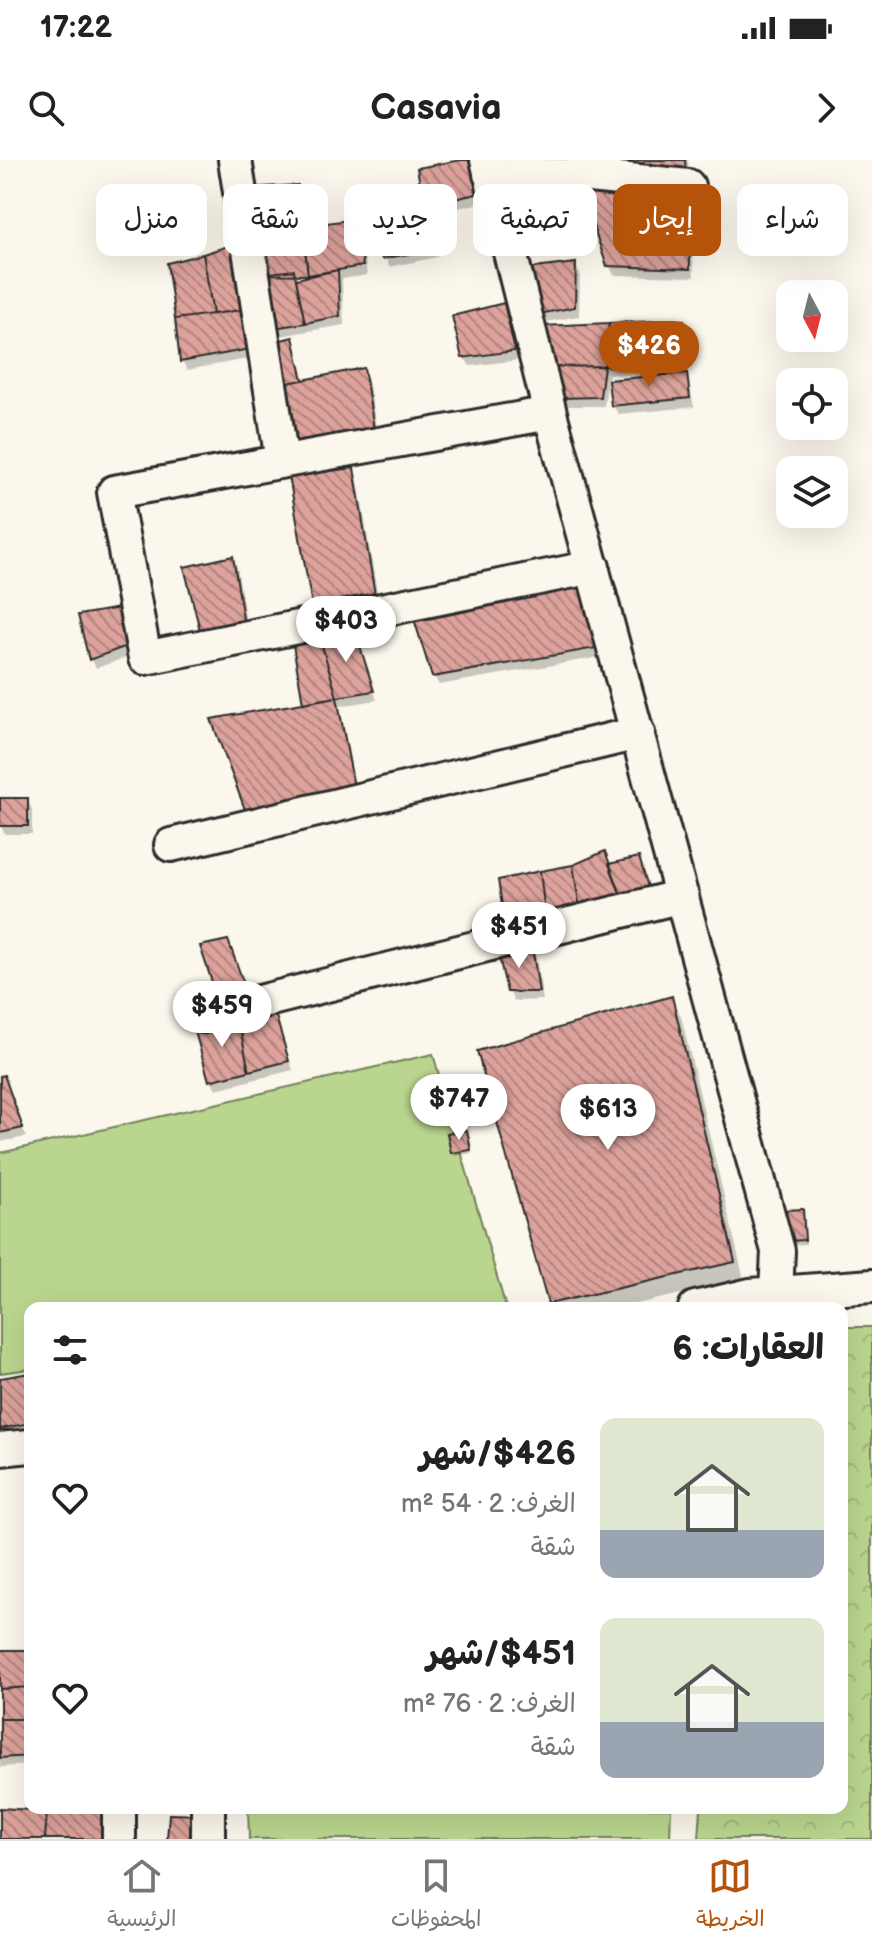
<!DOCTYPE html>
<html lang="ar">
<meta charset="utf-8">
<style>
body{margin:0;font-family:"Balsamiq Sans","Playpen Sans Arabic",sans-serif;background:#f6f6f6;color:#222;direction:rtl;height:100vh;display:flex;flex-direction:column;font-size:30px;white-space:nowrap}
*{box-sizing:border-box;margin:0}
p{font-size:26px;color:#767676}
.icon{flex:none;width:44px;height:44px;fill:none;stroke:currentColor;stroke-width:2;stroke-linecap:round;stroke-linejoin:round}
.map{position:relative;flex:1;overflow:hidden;direction:ltr}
.details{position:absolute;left:24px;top:1142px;width:824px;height:512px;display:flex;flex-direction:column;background:#fff;border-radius:16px;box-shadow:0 8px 32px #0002;direction:rtl}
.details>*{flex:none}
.top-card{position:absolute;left:24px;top:24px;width:824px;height:72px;direction:rtl;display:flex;gap:16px}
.needle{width:52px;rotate:173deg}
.fabs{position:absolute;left:776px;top:120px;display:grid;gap:16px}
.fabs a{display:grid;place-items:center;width:72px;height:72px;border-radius:16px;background:#fff;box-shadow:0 8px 32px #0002;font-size:40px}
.price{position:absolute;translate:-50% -68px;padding:0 18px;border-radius:28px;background:#fff;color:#222;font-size:26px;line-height:52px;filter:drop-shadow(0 2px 4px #0008)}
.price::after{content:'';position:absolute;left:50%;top:48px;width:24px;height:18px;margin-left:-12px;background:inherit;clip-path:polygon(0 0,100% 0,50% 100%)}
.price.active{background:#b45309;color:#fff}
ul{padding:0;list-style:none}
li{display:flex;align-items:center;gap:24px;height:200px;padding:0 24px}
li span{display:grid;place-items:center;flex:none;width:224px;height:160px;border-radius:16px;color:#555}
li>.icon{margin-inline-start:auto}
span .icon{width:96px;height:96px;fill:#fffc;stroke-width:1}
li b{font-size:34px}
h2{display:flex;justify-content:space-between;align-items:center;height:96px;padding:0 24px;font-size:34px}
.pill{padding:0 28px;border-radius:16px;background:#fff;box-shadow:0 8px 32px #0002;font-size:28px;line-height:72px}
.pill.active{background:#b45309;color:#fff}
.status{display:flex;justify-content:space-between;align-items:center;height:56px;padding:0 40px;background:#fff;direction:ltr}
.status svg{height:22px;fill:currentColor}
header{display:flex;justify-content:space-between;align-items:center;height:104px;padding:0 24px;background:#fff;font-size:36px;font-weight:700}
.dock{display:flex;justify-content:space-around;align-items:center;height:112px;border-top:2px solid #e0e0e0;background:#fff;font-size:22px;color:#767676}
.dock a{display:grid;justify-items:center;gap:4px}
.dock .active{color:#b45309}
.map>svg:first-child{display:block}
.green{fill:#bad68e;stroke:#72805c;stroke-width:2}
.park{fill:url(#park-crowns);stroke:#72805c;stroke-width:2}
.shadow{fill:#0003;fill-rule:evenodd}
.building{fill:url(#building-back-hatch);stroke:#2b2b2b;stroke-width:2}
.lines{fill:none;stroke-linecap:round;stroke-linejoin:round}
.minor-casing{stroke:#2b2b2b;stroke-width:38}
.minor{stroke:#fbf7ec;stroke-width:32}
</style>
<div class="status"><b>17:22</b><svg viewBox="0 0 49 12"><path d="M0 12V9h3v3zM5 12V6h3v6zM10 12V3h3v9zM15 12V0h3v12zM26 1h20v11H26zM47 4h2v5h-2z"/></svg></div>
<header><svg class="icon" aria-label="forward" viewBox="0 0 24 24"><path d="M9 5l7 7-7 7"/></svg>Casavia<svg class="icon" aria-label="search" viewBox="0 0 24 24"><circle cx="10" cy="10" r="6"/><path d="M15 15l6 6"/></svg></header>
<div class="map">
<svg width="872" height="1679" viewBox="0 0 872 1679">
<defs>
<pattern id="park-crowns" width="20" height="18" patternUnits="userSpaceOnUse" patternTransform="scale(2)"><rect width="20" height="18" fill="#bad68e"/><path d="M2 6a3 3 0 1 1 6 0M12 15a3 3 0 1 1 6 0" fill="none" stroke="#a0b87b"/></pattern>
<pattern id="building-back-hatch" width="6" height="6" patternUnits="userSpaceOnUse" patternTransform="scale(2)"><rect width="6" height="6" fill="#dca29b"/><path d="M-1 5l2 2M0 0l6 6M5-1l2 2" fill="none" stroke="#b3847f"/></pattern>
</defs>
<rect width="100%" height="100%" fill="#fbf7ec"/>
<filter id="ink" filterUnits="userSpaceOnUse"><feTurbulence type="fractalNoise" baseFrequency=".0125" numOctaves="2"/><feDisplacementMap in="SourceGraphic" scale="16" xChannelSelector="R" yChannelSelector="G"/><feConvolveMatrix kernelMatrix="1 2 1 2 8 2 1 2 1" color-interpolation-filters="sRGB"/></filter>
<g filter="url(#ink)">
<path class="green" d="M433,894L506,1148H30V1209L0,1213V993Z
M248,1648H671L670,1679H249Z"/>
<path class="park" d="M842,1167H872V1679H699L701,1648H842Z"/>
<path class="shadow" d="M473,0L489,41L428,55L437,97L389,107L375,58L426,48L420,9Z
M605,0H688L694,117L614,115L609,105Z
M297,27L302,36L305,68L356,61L361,70L367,115L342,119L344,165L280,176L275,168ZM293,113L320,114V115L295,121Z
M184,33L189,41L196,85L165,89L160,80Z
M230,87L235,96L253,198L187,210L182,201Z
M575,105L580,114L579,156L546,162L541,153Z
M503,145L519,200L470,206L464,197Z
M683,162L688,171V218L694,247L618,254L613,245L647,216L609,214L604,246H567L544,168Z
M292,179L305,221L363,210L368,219L378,278L299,290L294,281Z
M353,311L358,320L380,450L320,459Z
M232,398L237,407L248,474L208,482Z
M583,423L600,497L439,525L434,516Z
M124,459L131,496L96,508L91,499Z
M355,475L377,540L340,546L357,636L305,545Z
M0,640H27L32,649V674H5L0,665Z
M531,788L536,797L543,840L514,841L509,832Z
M671,839L681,856L744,1120L618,1148H553L550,1143Z
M274,855L293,910L216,929L211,920Z
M3,917L26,977L0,982V918Z
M466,972L472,993L455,996L453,993Z
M802,1051L806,1084L792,1085L789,1081Z
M30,1215V1283L0,1288V1220Z
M30,1491V1605L0,1607V1492Z"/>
<path class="building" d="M461,0H477L485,32L424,46L417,8Z
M603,0H685L686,14L603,12Z
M298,25L308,115L262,114L244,28Z
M580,29L689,35L690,109L607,106Z
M185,30L192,76L158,81L152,37Z
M424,46L434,89L382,99L372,57Z
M357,59L363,106L308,115L302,66Z
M231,85L241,150L213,154L203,94Z
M203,94L213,154L175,159L167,103Z
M576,103L575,147L539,154L525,109Z
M294,110L305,163L273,168L262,114Z
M338,110L340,156L305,163L296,119Z
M504,143L515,191L462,198L452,156Z
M241,150L250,189L180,202L175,159Z
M684,160L685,209L604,206L609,163Z
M609,163L604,206L551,207L541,166Z
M293,177L303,220L277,225L273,182Z
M604,206L600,237L560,238L551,207Z
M364,208L374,269L292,282L277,225Z
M687,213L690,238L611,246L608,220Z
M354,308L376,441L313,451L289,316Z
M233,396L244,465L201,474L184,407Z
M584,421L596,488L432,517L414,459Z
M120,448L127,486L89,500L78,455Z
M356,473L374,531L337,537L319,475Z
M319,475L337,537L303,543L292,479Z
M337,537L354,627L246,652L211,559Z
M0,638H28V666H0Z
M605,691L624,743L581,755L573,705Z
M639,697L648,727L621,736L609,704Z
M573,705L581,755L546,762L540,711Z
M540,711L546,762L506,771L498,720Z
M228,780L248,835L219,843L200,786Z
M532,786L539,832H507L498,792Z
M672,836L735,1102L548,1144L477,891Z
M275,853L289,901L249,911L238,858Z
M238,858L249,911L209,921L194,868Z
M4,915L23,968L0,973V916Z
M467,970L471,990L451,993L447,973Z
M803,1049L805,1080L787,1081L785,1050Z
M30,1213V1263L0,1269V1218Z
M0,1490H30V1527L0,1529Z
M30,1527V1559H0V1529Z
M0,1559H30V1596L0,1598Z
M0,1648L47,1651L45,1679H0Z
M107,1649V1679H45L47,1651Z
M169,1654L208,1655V1679H167Z"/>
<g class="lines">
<g class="minor-casing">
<path id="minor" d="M235,0L282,301
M487,0L550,253L778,1091L776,1133
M490,14L589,16L688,26
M550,253L114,332L145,498L593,407
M171,685L638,573
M203,856L682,736
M695,1148L750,1135L872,1126
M0,1289L30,1286
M119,1679V1648
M208,1679V1648"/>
</g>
<use href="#minor" class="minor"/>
</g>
</g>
</svg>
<div class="fabs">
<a><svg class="needle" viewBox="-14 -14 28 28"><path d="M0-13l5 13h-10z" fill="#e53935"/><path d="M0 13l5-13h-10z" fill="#767676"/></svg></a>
<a><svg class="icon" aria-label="locate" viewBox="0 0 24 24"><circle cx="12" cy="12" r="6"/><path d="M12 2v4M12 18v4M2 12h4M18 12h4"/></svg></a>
<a><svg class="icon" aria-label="layers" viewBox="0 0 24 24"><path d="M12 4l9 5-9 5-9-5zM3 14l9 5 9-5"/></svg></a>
</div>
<b class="price active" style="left:649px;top:229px">$426</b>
<b class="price" style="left:346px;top:504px">$403</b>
<b class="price" style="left:519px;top:810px">$451</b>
<b class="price" style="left:222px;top:889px">$459</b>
<b class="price" style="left:459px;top:982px">$747</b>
<b class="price" style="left:608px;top:992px">$613</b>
<div class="top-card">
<a class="pill">شراء</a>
<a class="pill active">إيجار</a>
<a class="pill">تصفية</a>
<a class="pill">جديد</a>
<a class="pill">شقة</a>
<a class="pill">منزل</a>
</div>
<section class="details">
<h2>العقارات: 6<svg class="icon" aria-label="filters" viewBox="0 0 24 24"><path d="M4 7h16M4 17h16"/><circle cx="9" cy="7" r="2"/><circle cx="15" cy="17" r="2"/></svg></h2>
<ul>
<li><span style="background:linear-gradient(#dfe7d0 70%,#9aa5b1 0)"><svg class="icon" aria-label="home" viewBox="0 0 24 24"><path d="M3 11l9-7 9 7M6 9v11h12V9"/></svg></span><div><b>$426/شهر</b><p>الغرف: 2 · 54 m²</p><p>شقة</p></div><svg class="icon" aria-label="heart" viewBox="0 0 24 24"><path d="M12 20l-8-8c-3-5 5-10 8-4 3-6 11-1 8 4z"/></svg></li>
<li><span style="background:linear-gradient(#dfe7d0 65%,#9aa5b1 0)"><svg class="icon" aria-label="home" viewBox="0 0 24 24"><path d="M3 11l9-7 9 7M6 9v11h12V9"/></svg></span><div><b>$451/شهر</b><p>الغرف: 2 · 76 m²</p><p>شقة</p></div><svg class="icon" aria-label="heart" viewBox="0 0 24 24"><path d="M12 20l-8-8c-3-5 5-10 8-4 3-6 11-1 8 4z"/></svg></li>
</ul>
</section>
</div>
<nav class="dock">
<a class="active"><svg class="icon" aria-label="map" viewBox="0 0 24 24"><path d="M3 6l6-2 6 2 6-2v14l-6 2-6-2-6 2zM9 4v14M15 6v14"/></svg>الخريطة</a>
<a><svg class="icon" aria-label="saved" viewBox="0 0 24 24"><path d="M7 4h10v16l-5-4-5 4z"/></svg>المحفوظات</a>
<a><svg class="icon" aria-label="home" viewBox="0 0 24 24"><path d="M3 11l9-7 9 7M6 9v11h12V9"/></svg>الرئيسية</a>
</nav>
